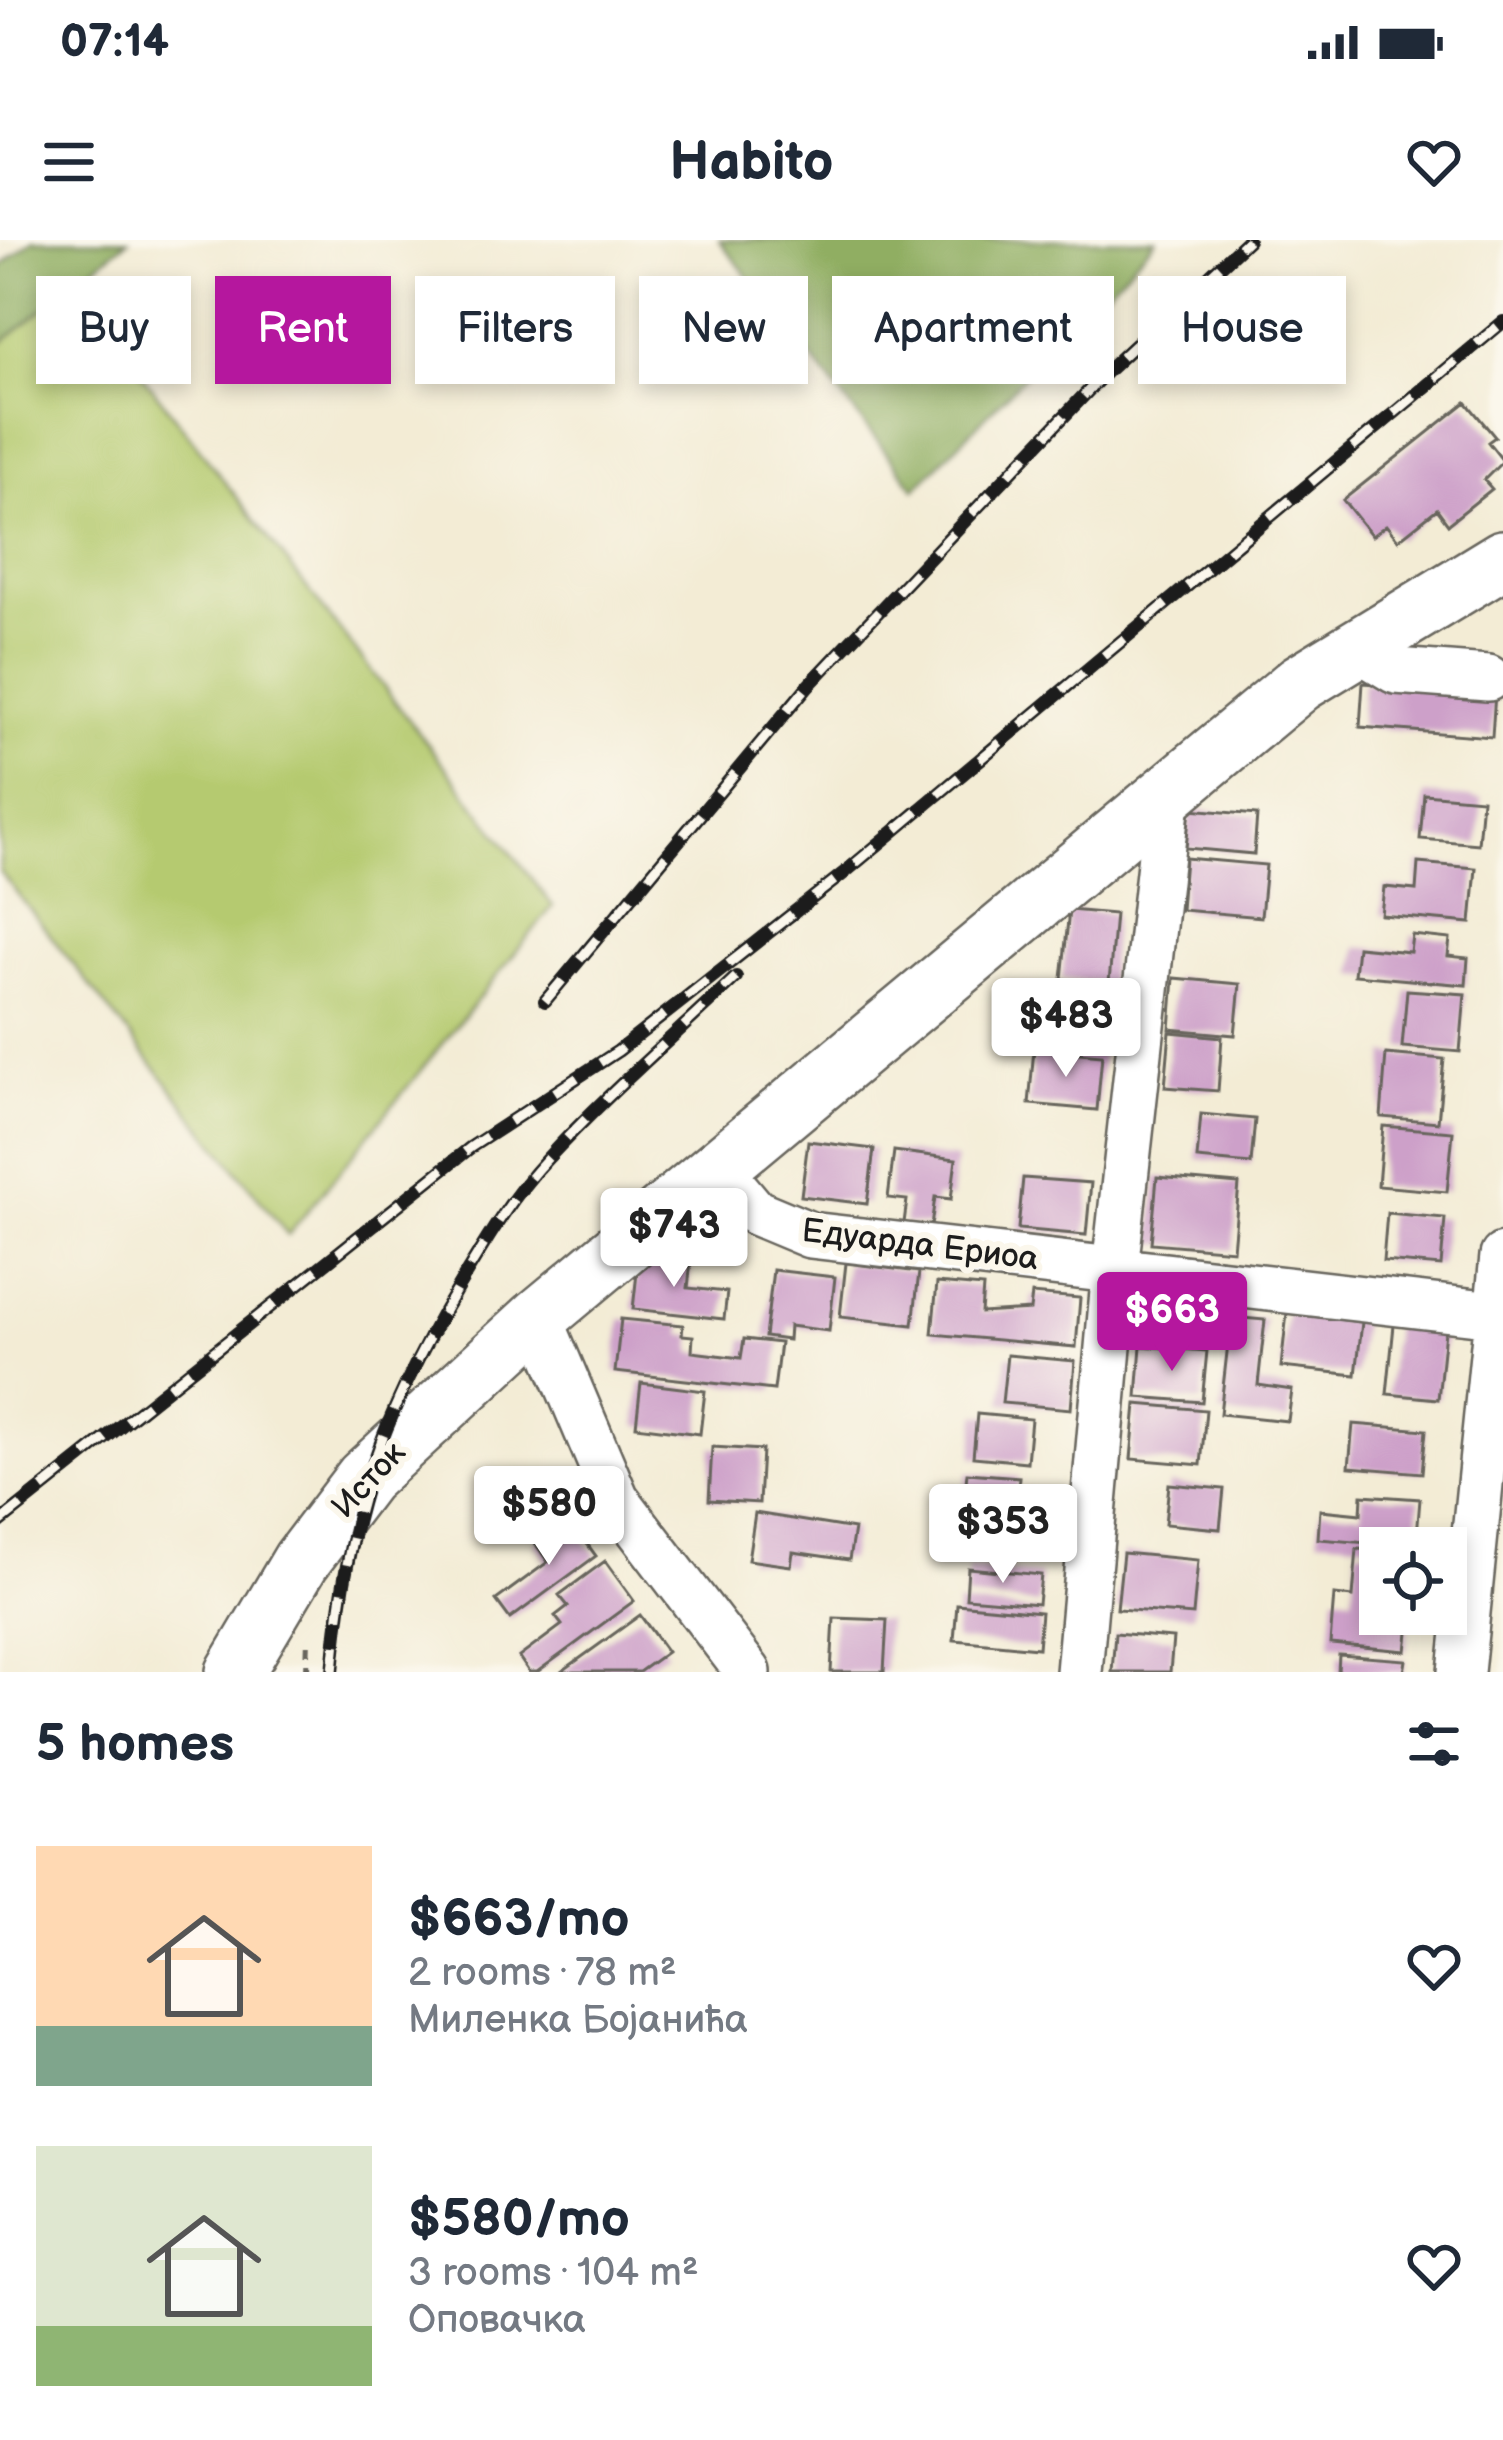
<!DOCTYPE html>
<meta charset="utf-8">
<style>
body{margin:0;font-family:"Balsamiq Sans",sans-serif;background:#f2f2f3;color:#1f2937;height:100vh;display:flex;flex-direction:column;font-size:45px;white-space:nowrap}
*{box-sizing:border-box;margin:0}
p{font-size:39px;color:#747a83}
.icon{flex:none;width:66px;height:66px;fill:none;stroke:currentColor;stroke-width:2;stroke-linecap:round;stroke-linejoin:round}
.map{position:relative;height:1432px;overflow:hidden}
.details{display:flex;flex-direction:column;background:#fff;flex:1}
.details>*{flex:none}
.hud{position:absolute;left:36px;top:36px;width:1431px;height:108px;display:flex;gap:24px}
.tools{position:absolute;left:1359px;top:1287px;display:grid;gap:24px}
.tools a{display:grid;place-items:center;width:108px;height:108px;border-radius:0px;background:#fff;box-shadow:0 6px 18px #0003;font-size:60px}
.price{position:absolute;translate:-50% -102px;padding:0 27px;border-radius:12px;background:#fff;color:#222;font-size:39px;line-height:78px;filter:drop-shadow(0 3px 6px #0008)}
.price::after{content:'';position:absolute;left:50%;top:72px;width:36px;height:27px;margin-left:-18px;background:inherit;clip-path:polygon(0 0,100% 0,50% 100%)}
.price.selected{background:#b5179e;color:#fff}
ul{padding:0;list-style:none}
li{display:flex;align-items:center;gap:36px;height:300px;padding:0 36px}
li span{display:grid;place-items:center;flex:none;width:336px;height:240px;border-radius:0px;color:#555}
li>.icon{margin-inline-start:auto}
span .icon{width:144px;height:144px;fill:#fffc;stroke-width:1}
li b{font-size:51px}
h2{display:flex;justify-content:space-between;align-items:center;height:144px;padding:0 36px;font-size:51px}
.tag{padding:0 42px;border-radius:0px;background:#fff;box-shadow:0 6px 18px #0003;font-size:42px;line-height:108px}
.tag.selected{background:#b5179e;color:#fff}
.status{display:flex;justify-content:space-between;align-items:center;height:84px;padding:0 60px;background:#fff;direction:ltr}
.status svg{height:33px;fill:currentColor}
header{display:flex;justify-content:space-between;align-items:center;height:156px;padding:0 36px;background:#fff;font-size:54px;font-weight:700}
.map>svg:first-child{display:block}
.green{fill:#b5ca6f;stroke:#687346;stroke-width:3}
.forest{fill:#90ae62;stroke:#56653f;stroke-width:3}
.building{fill:#cda0c9}
.lines{fill:none;stroke-linecap:round;stroke-linejoin:round}
.minor-casing{stroke:#67655d;stroke-width:50}
.major-casing{stroke:#67655d;stroke-width:62}
.path{stroke:#67655d;stroke-width:6;stroke-dasharray:9 9;stroke-linecap:butt}
.minor{stroke:#fff;stroke-width:45}
.major{stroke:#fff;stroke-width:57}
.rail-casing{stroke:#1c1c1c;stroke-width:14}
.rail{stroke:#fbf7ec;stroke-width:9;stroke-dasharray:27;stroke-linecap:butt}
.labels{text-anchor:middle;dominant-baseline:central;stroke-width:12;stroke-linejoin:round;paint-order:stroke}
.street-label{font-size:33px;fill:#1c1c1c;stroke:#fbf7ec}
</style>
<div class="status"><b>07:14</b><svg viewBox="0 0 49 12"><path d="M0 12V9h3v3zM5 12V6h3v6zM10 12V3h3v9zM15 12V0h3v12zM26 1h20v11H26zM47 4h2v5h-2z"/></svg></div>
<header><svg class="icon" aria-label="menu" viewBox="0 0 24 24"><path d="M4 6h16M4 12h16M4 18h16"/></svg>Habito<svg class="icon" aria-label="heart" viewBox="0 0 24 24"><path d="M12 20l-8-8c-3-5 5-10 8-4 3-6 11-1 8 4z"/></svg></header>
<div class="map">
<svg width="1503" height="1432" viewBox="0 0 1503 1432">
<rect width="100%" height="100%" fill="#fbf7ec"/>
<filter id="ink" filterUnits="userSpaceOnUse"><feTurbulence type="fractalNoise" baseFrequency=".00833" numOctaves="2"/><feDisplacementMap in="SourceGraphic" scale="24" xChannelSelector="R" yChannelSelector="G"/><feConvolveMatrix kernelMatrix="1 2 1 2 8 2 1 2 1" color-interpolation-filters="sRGB"/></filter>
<filter id="wash" filterUnits="userSpaceOnUse"><feTurbulence type="fractalNoise" baseFrequency=".004" numOctaves="4" result="noise"/><feDisplacementMap in="SourceGraphic" scale="48" xChannelSelector="R" yChannelSelector="G"/><feGaussianBlur stdDeviation="2.7" result="paint"/><feColorMatrix in="noise" values="0 0 0 0 0 0 0 0 0 0 0 0 0 0 0 0 0 1.4 0 .05"/><feComposite in="paint" operator="in"/></filter>
<g filter="url(#wash)">
<rect width="100%" height="100%" fill="#f3ecd5"/>
<path class="green" d="M72,44L553,666L288,995L0,632V104Z"/>
<path class="forest" d="M33,0H128L0,104V27Z
M719,0H1156L915,249Z"/>
<g id="blocks">
<path class="building" d="M1466,162L1495,197L1488,202L1503,221L1484,240L1492,249L1448,284L1437,269L1398,300L1386,285L1372,296L1343,260Z
M1363,443L1495,453L1492,497L1360,487Z
M1424,554L1482,559L1478,604L1420,599Z
M1190,569L1257,575L1254,614L1186,608Z
M1185,618L1266,625L1261,677L1181,670Z
M1418,623L1476,628L1471,683L1381,675L1384,647L1416,650Z
M1069,670L1115,674L1109,743L1062,739Z
M1412,695L1450,699L1448,716L1468,718L1466,745L1354,735L1357,707L1410,712Z
M1174,738L1240,744L1235,795L1170,789Z
M1407,750L1465,754L1460,812L1402,807Z
M1170,792L1222,797L1218,851L1165,847Z
M1034,809L1102,815L1097,870L1029,864Z
M1386,814L1444,819L1438,882L1381,877Z
M1201,874L1255,879L1251,924L1197,919Z
M1383,886L1453,892L1447,952L1378,946Z
M808,901L874,909L867,964L801,956Z
M894,911L956,919L951,959L935,957L931,986L904,983L907,960L888,958Z
M1157,937L1239,944L1233,1010L1151,1003Z
M1023,938L1091,943L1086,995L1018,989Z
M1387,973L1445,978L1441,1026L1383,1021Z
M639,1015L691,1021L688,1048L727,1052L724,1079L633,1069Z
M846,1023L919,1032L913,1085L840,1077Z
M773,1030L835,1037L829,1091L789,1086L788,1100L765,1097Z
M937,1043L983,1047L981,1073L1030,1070L1032,1054L1080,1058L1076,1107L932,1094Z
M1287,1073L1362,1082L1356,1135L1281,1127Z
M1231,1077L1265,1080L1258,1145L1292,1150L1288,1181L1220,1174Z
M621,1079L683,1085L682,1095L693,1096L692,1112L741,1118L744,1099L780,1103L774,1150L615,1132Z
M1394,1085L1445,1091L1438,1159L1387,1154Z
M1141,1106L1207,1111L1202,1162L1137,1157Z
M1007,1115L1075,1121L1071,1169L1002,1163Z
M641,1143L705,1151L700,1194L636,1186Z
M1136,1164L1206,1170L1201,1225L1131,1219Z
M977,1174L1031,1179L1027,1222L973,1217Z
M1353,1184L1426,1190L1422,1233L1349,1227Z
M712,1207L762,1210L759,1263L709,1260Z
M967,1233L1019,1237L1014,1285L962,1281Z
M1169,1244L1224,1249L1220,1289L1165,1284Z
M1362,1255L1420,1259L1416,1307L1318,1299L1320,1270L1361,1274Z
M755,1273L854,1289L849,1320L793,1312L791,1326L748,1320Z
M569,1279L596,1316L510,1379L496,1360L548,1322L535,1303Z
M1357,1309L1380,1310V1374H1410L1406,1411L1330,1404L1334,1355L1353,1357Z
M1123,1313L1198,1320L1193,1375L1117,1369Z
M605,1321L634,1361L537,1432H529L519,1417L562,1385L555,1376L568,1366L559,1355Z
M968,1328L1041,1335L1038,1364L966,1358Z
M957,1364L1041,1372L1038,1408L954,1400Z
M640,1375L667,1412L639,1432H561Z
M834,1378L887,1380L884,1432H831Z
M1115,1393L1173,1398L1170,1432H1112Z
M1339,1415L1406,1420L1404,1432H1338Z"/>
</g>
</g>
<g filter="url(#ink)">
<use href="#blocks" fill-opacity="0" stroke="#67655d" stroke-width="3"/>
<g class="lines">
<g class="minor-casing">
<path id="minor" d="M1356,407L1396,431L1488,438
M718,928L755,972L810,995L1503,1075
M539,1077L616,1259L748,1432
M1079,1432L1115,1029L1168,551
M1461,1432L1503,1016"/>
</g>
<g class="major-casing">
<path id="major" d="M235,1432L301,1321L364,1238L539,1077L1300,443L1503,319"/>
</g>
<path class="path" d="M307,1432L308,1397"/>
<use href="#minor" class="minor"/>
<use href="#major" class="major"/>
<g class="rail-casing">
<path id="rail" d="M545,761L807,447L1109,129L1248,0
M0,1282L471,907L618,811L844,633L1503,82
M333,1432C346,1277 379,1180 458,1047C484,1004 511,957 546,920C605,856 673,797 736,737"/>
</g>
<use href="#rail" class="rail"/>
</g>
</g>
<g class="labels">
<g class="street-label">
<text transform="translate(920 1005) rotate(7)">Едуарда Ериоа</text>
<text transform="translate(369 1240) rotate(-47)">Исток</text>
</g>
</g>
</svg>
<div class="tools">
<a><svg class="icon" aria-label="locate" viewBox="0 0 24 24"><circle cx="12" cy="12" r="6"/><path d="M12 2v4M12 18v4M2 12h4M18 12h4"/></svg></a>
</div>
<b class="price" style="left:1066px;top:840px">$483</b>
<b class="price" style="left:674px;top:1050px">$743</b>
<b class="price selected" style="left:1172px;top:1134px">$663</b>
<b class="price" style="left:549px;top:1328px">$580</b>
<b class="price" style="left:1003px;top:1346px">$353</b>
<div class="hud">
<a class="tag">Buy</a>
<a class="tag selected">Rent</a>
<a class="tag">Filters</a>
<a class="tag">New</a>
<a class="tag">Apartment</a>
<a class="tag">House</a>
</div>
</div>
<section class="details">
<h2>5 homes<svg class="icon" aria-label="filters" viewBox="0 0 24 24"><path d="M4 7h16M4 17h16"/><circle cx="9" cy="7" r="2"/><circle cx="15" cy="17" r="2"/></svg></h2>
<ul>
<li><span style="background:linear-gradient(#ffd9b3 75%,#7fa58c 0)"><svg class="icon" aria-label="home" viewBox="0 0 24 24"><path d="M3 11l9-7 9 7M6 9v11h12V9"/></svg></span><div><b>$663/mo</b><p>2 rooms · 78 m²</p><p>Миленка Бојанића</p></div><svg class="icon" aria-label="heart" viewBox="0 0 24 24"><path d="M12 20l-8-8c-3-5 5-10 8-4 3-6 11-1 8 4z"/></svg></li>
<li><span style="background:linear-gradient(#dfe7d0 75%,#8fb573 0)"><svg class="icon" aria-label="home" viewBox="0 0 24 24"><path d="M3 11l9-7 9 7M6 9v11h12V9"/></svg></span><div><b>$580/mo</b><p>3 rooms · 104 m²</p><p>Оповачка</p></div><svg class="icon" aria-label="heart" viewBox="0 0 24 24"><path d="M12 20l-8-8c-3-5 5-10 8-4 3-6 11-1 8 4z"/></svg></li>
</ul>
</section>
